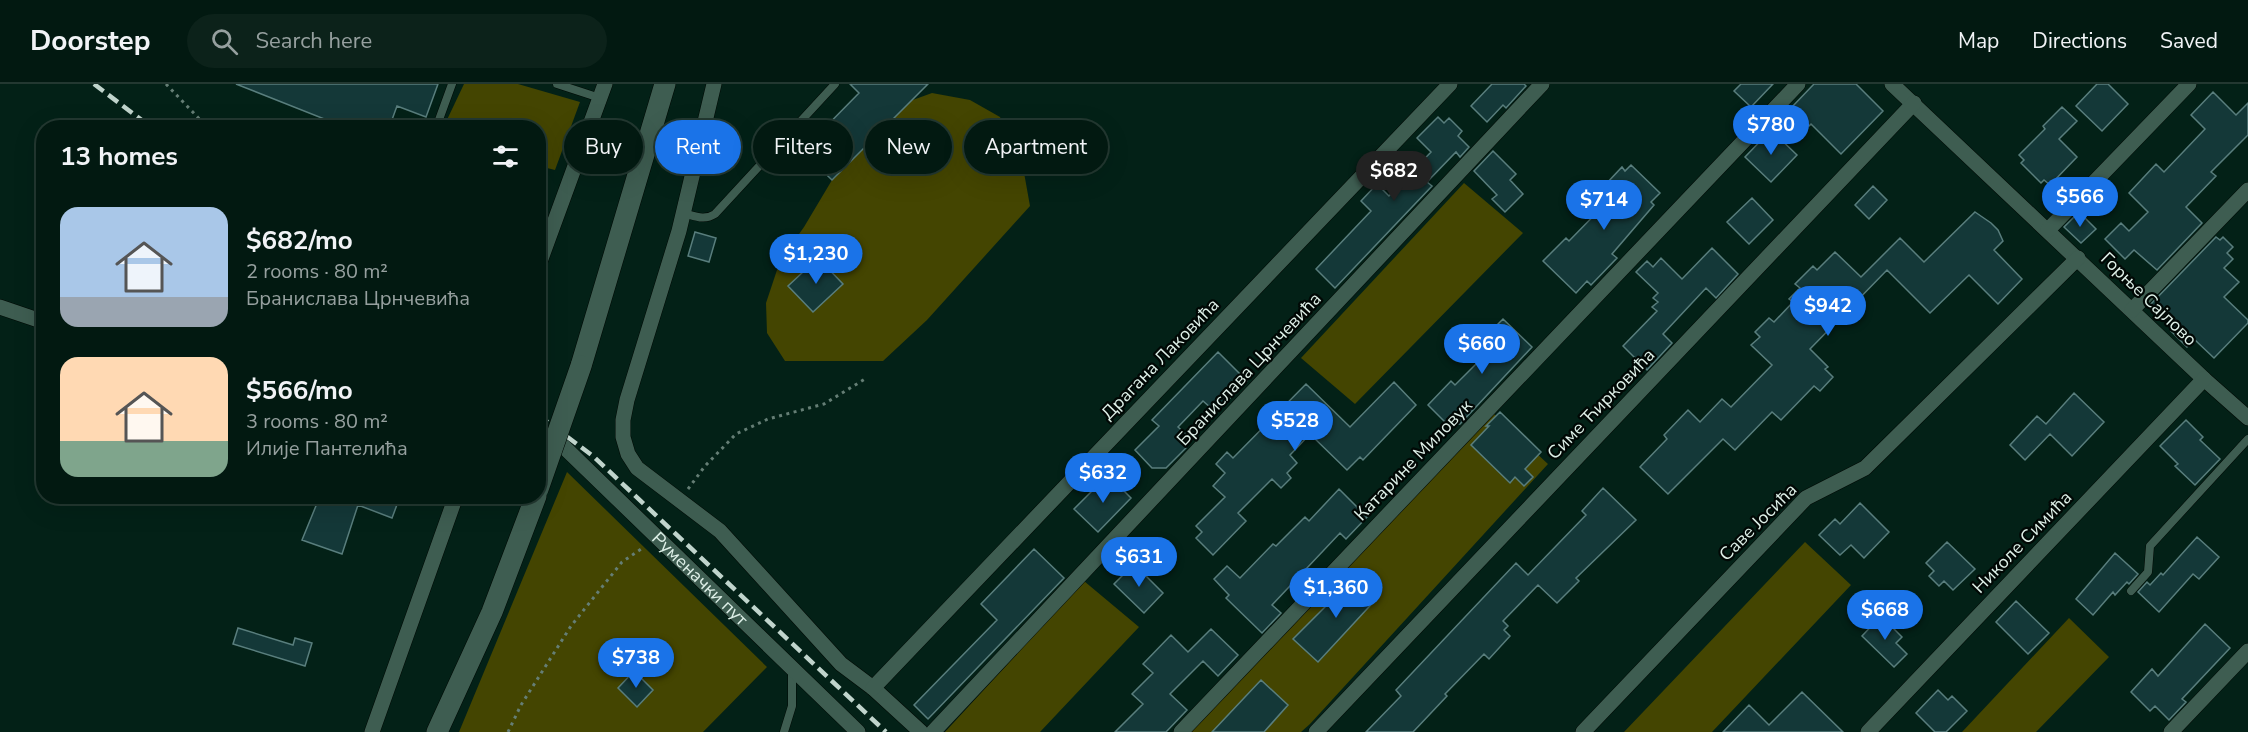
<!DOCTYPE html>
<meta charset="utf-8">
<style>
body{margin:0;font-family:"Nunito Sans",sans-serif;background:#0c221a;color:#f1f3f6;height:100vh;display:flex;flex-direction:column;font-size:22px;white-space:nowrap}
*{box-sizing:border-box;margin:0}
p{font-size:20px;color:#96a09f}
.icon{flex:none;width:33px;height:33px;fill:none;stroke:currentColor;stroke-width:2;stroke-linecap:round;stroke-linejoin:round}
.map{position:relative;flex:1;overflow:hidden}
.panel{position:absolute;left:36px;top:36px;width:510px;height:384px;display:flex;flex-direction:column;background:#021911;border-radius:24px;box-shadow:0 6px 24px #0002,0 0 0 2px #233831}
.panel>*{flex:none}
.banner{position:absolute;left:564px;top:36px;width:570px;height:54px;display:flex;gap:12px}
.price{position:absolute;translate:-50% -51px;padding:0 14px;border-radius:21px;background:#1a73e8;color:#fff;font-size:20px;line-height:39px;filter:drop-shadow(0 2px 3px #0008)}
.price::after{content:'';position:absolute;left:50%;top:36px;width:18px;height:14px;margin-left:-9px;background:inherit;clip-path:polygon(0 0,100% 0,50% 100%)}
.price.active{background:#222;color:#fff}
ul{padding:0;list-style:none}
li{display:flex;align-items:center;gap:18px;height:150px;padding:0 24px}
li span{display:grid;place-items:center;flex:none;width:168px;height:120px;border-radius:18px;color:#555}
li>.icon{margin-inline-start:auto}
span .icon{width:72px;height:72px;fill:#fffc;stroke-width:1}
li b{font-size:26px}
h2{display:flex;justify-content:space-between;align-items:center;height:72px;padding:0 24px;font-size:26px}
.pill{padding:0 21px;border-radius:27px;background:#021911;box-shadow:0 6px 24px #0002,0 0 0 2px #233831;font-size:21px;line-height:54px}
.pill.active{background:#1a73e8;color:#fff}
header{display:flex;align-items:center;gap:36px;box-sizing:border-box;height:84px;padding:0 30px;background:#021911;border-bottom:2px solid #233831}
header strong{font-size:28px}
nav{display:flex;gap:33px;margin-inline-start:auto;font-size:21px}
.search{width:420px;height:54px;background:#0c221a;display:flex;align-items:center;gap:15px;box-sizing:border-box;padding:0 21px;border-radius:33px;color:#96a09f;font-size:22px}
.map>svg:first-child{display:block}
.green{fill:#444501}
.building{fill:#143838;stroke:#597e7d;stroke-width:1.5}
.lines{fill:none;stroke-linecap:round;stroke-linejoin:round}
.lane-casing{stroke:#000904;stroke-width:9}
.street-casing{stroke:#000904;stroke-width:16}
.secondary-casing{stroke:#000904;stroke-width:22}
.path{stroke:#657e75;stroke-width:3;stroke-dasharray:3 4.5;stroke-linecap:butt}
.lane{stroke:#3e5d51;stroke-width:8}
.street{stroke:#3e5d51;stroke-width:15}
.secondary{stroke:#3e5d51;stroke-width:21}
.rail{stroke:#c0d4cc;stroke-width:4.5;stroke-dasharray:12 6;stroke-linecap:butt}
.secondary-bridge-casing{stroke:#000904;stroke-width:22;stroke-linecap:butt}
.secondary-bridge{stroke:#3e5d51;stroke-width:21}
.labels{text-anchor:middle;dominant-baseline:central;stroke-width:4.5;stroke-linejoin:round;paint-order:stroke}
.street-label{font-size:18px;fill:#def0e8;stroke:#010805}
</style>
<header>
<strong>Doorstep</strong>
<div class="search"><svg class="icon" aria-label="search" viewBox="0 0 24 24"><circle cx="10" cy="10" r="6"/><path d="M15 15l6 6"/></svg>Search here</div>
<nav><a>Map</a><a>Directions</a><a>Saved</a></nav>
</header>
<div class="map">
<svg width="2248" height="648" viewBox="0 0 2248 648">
<rect width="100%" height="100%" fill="#032117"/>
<path class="green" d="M464,0H518L580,18L555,86L539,82L538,44H450L445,40Z
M932,9L970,16L1000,33L1023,83L1030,122L927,236L883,277H785L767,249L766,219L780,177L804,143L832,96L910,17Z
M1464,99L1523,149L1355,320L1301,274Z
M1493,329L1548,380L1310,640L1301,648H1188Z
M567,388L767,583L703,648H459Z
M1805,458L1851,501L1712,648H1624Z
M1084,497L1139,543L1040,648H945Z
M2069,534L2109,573L2036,648H1962Z"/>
<path class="building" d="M236,0H438L426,33L397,22L389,44H347Z
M850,0H928L832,96L802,67L859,9Z
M1492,0H1524L1526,2L1506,24L1503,21L1487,38L1471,22Z
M1741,0H1773L1751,23L1734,7Z
M1814,0H1856L1883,27L1841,70L1811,40L1809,42L1791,24Z
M2097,0H2108L2128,20L2102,47L2076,22Z
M2213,8L2236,31L2248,19V51L2211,88L2216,92L2186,123L2202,139L2157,186L2134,166L2125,175L2105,155L2121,139L2129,147L2148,128L2129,109L2156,80L2164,88L2205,45L2191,31Z
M2062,23L2077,37L2059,55L2077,73L2050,101L2044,96L2041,99L2021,79L2024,76L2019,71L2045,45L2043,42Z
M1438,33L1444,39L1449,34L1462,47L1458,52L1469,63L1460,73L1456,68L1427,98L1432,102L1335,204L1316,185L1371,127L1361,117L1377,100L1389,112L1431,68L1417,54Z
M1771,46L1797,71L1771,98L1745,73Z
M1493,67L1516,90L1510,96L1523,110L1505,128L1492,115L1497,111L1474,87Z
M1631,81L1660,109L1651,118L1654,121L1612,170L1617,174L1591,201L1587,197L1576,209L1543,177L1566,154L1569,157L1616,109L1606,100L1622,83L1625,87Z
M1873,102L1887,116L1869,135L1855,121Z
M1752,114L1773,136L1749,160L1727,138Z
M1975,128L1991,139L1998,146L2003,157L1994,166L2022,195L1998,220L1969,191L1930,229L1887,186L1810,265L1828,283L1825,285L1833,293L1820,307L1814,302L1781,336L1772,328L1735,366L1723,355L1668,410L1640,383L1667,355L1664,351L1688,326L1700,338L1722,315L1731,323L1772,281L1751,261L1760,253L1755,248L1769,234L1774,238L1793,218L1789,215L1800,204L1795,200L1813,182L1817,186L1835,168L1861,193L1900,154L1924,178Z
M2079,128L2096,145L2081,159L2064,143Z
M695,148L716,154L709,178L688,172Z
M2216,153L2220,156L2223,153L2233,163L2227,169L2233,175L2224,184L2239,198L2224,213L2248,236V239L2214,274L2195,256L2187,263L2171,247L2173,245L2149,222Z
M1712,164L1738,190L1716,214L1706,204L1663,250L1672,259L1647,286L1623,262L1657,227L1652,223L1658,218L1653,214L1658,209L1636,188L1647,177L1653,183L1661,174L1682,195Z
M818,174L843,200L813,228L788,202Z
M1503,235L1532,263L1460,340H1447L1428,321L1451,297L1455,301L1486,270L1481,264L1485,261L1481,257Z
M1218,268L1247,297L1219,325L1215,321L1211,324L1203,317L1178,343L1187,351L1186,364L1166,384H1152L1135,366L1159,342L1152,336Z
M1394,298L1416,321L1363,376L1360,373L1347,386L1310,350L1290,371L1297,379L1287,389L1291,394L1281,404L1272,395L1238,429L1246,437L1213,471L1196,454L1202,448L1196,442L1225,413L1213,402L1225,389L1216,380L1227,368L1233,374L1306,300L1350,343Z
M2074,309L2104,338L2072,372L2050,350L2025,376L2010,361L2037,332L2046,340Z
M1500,328L1541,368L1525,385L1533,393L1524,402L1515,393L1510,399L1471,361L1489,342H1486Z
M2186,336L2203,353L2200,356L2220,375L2195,401L2175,382L2178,380L2160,362Z
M1108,391L1131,414L1098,448L1074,425Z
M1603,404L1636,436L1576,494L1579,497L1557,519L1538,501L1503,537L1508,542L1504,546L1510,552L1489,575L1484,570L1445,610L1447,612L1413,648H1366L1401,612L1396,606L1516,479L1528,491L1586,431L1582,427Z
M1339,405L1367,433L1346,455L1340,449L1272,521L1281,529L1262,549L1226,514L1229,511L1214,495L1227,482L1240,494L1273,460L1276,462L1305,433L1309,437Z
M320,412H383L398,418L392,434L358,421L342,470L302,456Z
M1860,419L1889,448L1864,474L1851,461L1840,471L1819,451L1835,435L1840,440Z
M2197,453L2219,473L2199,495L2193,490L2159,528L2138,508L2147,498L2150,501L2161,489L2163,491Z
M1947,458L1975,485L1953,506L1944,497L1939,502L1929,492L1934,487L1926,479Z
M1034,465L1064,494L928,635L914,621L997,536L981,520Z
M2115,469L2138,490L2129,500L2127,498L2115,511L2113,508L2093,531L2076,515Z
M1134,480L1163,509L1144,529L1114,500Z
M1357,491L1379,512L1318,578L1293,555Z
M2016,517L2049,549L2028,570L1996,538Z
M1881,532L1902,553L1896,559L1907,570L1894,583L1862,552Z
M2205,540L2230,564L2182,615L2186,618L2169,636L2155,622L2150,627L2131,608L2152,585L2158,592Z
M238,544L293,561L295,554L312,559L305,582L233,560Z
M1211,545L1238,571L1218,592L1203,577L1170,610L1187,626L1166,648H1115L1143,620L1132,610L1153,589L1143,580L1171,551L1188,568Z
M634,587L653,606L637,623L618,604Z
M1261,596L1288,621L1264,648H1212Z
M1938,606L1948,616L1952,612L1967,627L1946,648H1935L1916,629Z
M1802,608L1843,648H1723L1749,621L1769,641Z"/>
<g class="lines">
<g class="lane-casing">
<path id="lane" d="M557,0L600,14
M436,44L452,0
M683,129C695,132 704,137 715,130L835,0
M2131,507L2148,488L2150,462L2248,355
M784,648L792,622V585"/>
</g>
<g class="street-casing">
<g id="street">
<path d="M714,0L679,147L627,316L623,336V353L628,370L637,384L720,447L841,580L873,604L921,648"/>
<path d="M1892,0L2204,295L2248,334"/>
<path d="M2048,146L2189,0"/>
<path d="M538,183L605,0"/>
<path d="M0,223L44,238"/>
<path d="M2132,226L2248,106"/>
<path id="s1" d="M538,347L564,363L858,648"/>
<path d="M873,604L1450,0"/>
<path d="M372,648L456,412"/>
<path d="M933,648L1542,0"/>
<path d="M1181,648L1798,0"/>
<path d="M1316,648L1914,19"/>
<path d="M1583,648L1806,414L1865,384L2078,174"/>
<path d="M1868,648L2204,295"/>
<path d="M2171,648L2248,567"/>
</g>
</g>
<g class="secondary-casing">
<path id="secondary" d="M581,282L665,0
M437,648L492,528L536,412"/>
</g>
<path class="path" d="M166,0L208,44
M688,405L705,382L736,350L768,335L824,320L865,295
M508,648L521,621L571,542L622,478L644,463"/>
<use href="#lane" class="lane"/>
<use href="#street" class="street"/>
<use href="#secondary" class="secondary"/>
<path class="rail" d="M94,0L152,44
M538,331L593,372L886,648"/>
<g class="secondary-bridge-casing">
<path id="secondary-bridge" d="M538,405L581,282"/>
</g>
<use href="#secondary-bridge" class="secondary-bridge"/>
</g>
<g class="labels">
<g class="street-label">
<text transform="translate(2149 215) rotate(44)">Горње Сајлово</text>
<text transform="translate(1160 275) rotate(-46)">Драгана Лаковића</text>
<text transform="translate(1249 285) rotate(-47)">Бранислава Црнчевића</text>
<text transform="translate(1601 320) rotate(-46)">Симе Ћирковића</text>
<text transform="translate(1413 376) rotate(-46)">Катарине Миловук</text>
<text transform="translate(1758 438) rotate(-45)">Саве Јосића</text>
<text transform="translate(2022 458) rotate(-46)">Николе Симића</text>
<text stroke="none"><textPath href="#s1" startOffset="220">Руменачки пут</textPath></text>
</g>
</g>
</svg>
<b class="price" style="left:1771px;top:72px">$780</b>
<b class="price active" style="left:1394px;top:118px">$682</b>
<b class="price" style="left:2080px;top:144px">$566</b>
<b class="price" style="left:1604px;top:147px">$714</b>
<b class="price" style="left:816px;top:201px">$1,230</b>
<b class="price" style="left:1828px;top:253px">$942</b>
<b class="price" style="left:1482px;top:291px">$660</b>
<b class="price" style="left:1295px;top:368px">$528</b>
<b class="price" style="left:1103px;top:420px">$632</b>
<b class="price" style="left:1139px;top:504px">$631</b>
<b class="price" style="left:1336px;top:535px">$1,360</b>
<b class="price" style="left:1885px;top:557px">$668</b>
<b class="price" style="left:636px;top:605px">$738</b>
<div class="banner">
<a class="pill">Buy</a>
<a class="pill active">Rent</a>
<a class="pill">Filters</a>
<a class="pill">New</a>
<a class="pill">Apartment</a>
</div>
<section class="panel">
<h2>13 homes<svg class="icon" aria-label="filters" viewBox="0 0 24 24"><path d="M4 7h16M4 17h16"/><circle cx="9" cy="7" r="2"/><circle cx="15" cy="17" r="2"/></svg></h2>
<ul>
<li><span style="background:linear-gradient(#a9c7e8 75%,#9aa5b1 0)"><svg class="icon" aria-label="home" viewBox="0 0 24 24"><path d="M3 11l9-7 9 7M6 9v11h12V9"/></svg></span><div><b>$682/mo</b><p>2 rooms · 80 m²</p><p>Бранислава Црнчевића</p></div></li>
<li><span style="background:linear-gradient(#ffd9b3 70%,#7fa58c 0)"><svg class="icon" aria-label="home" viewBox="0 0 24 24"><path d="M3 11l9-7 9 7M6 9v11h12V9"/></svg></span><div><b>$566/mo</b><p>3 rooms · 80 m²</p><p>Илије Пантелића</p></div></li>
</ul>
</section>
</div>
